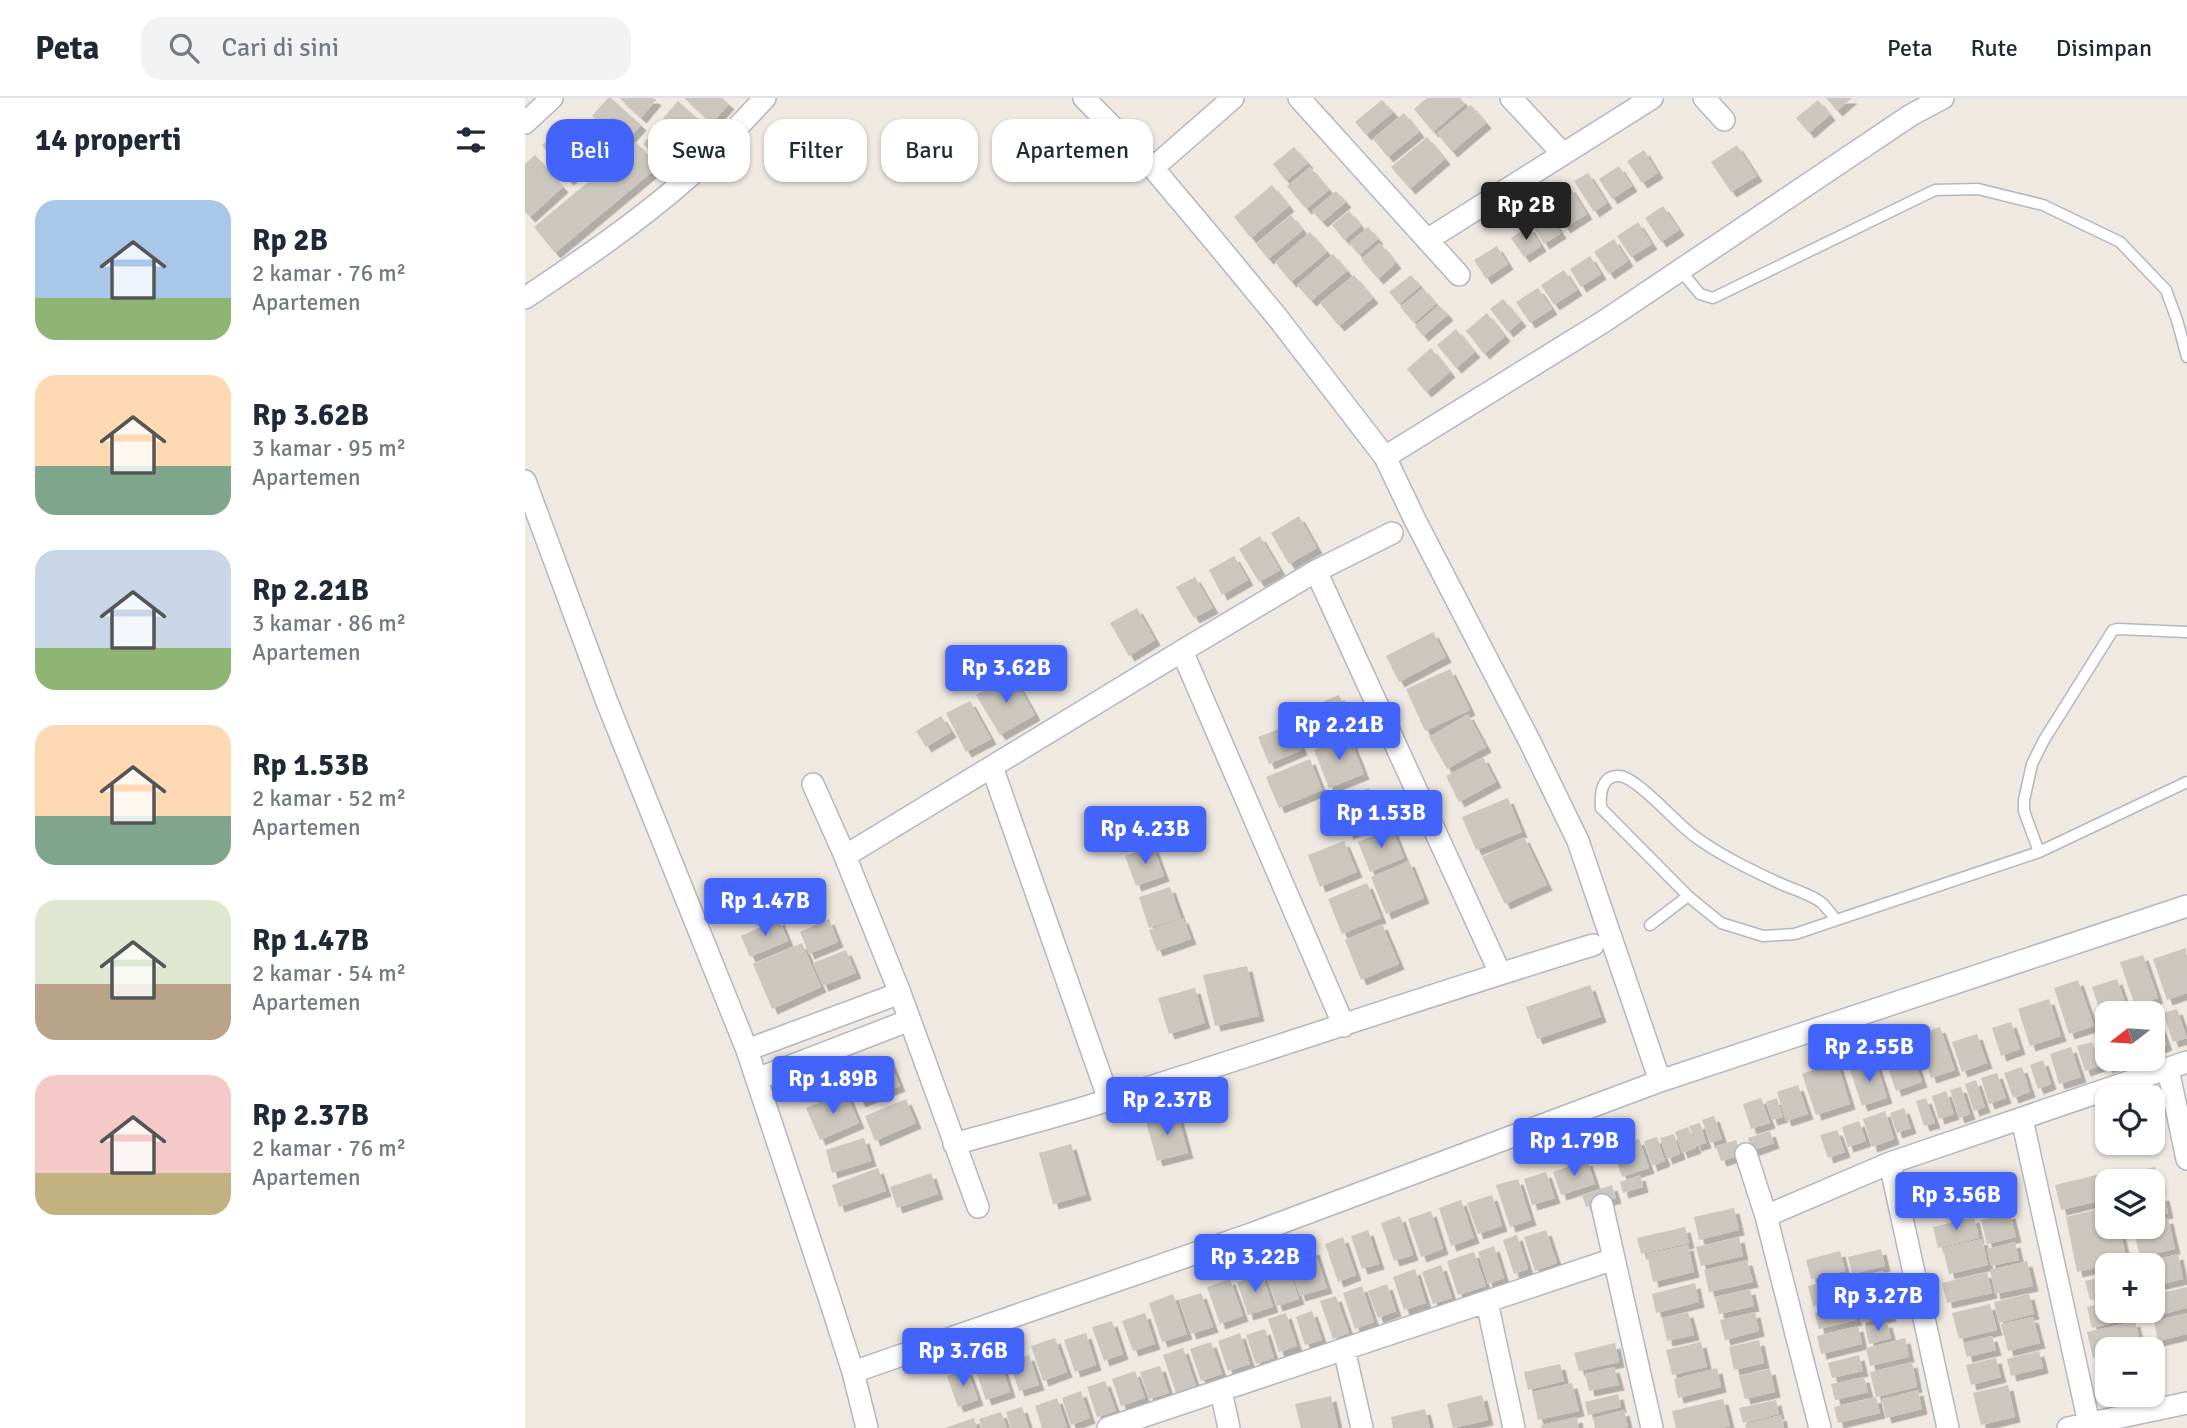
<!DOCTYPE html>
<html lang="id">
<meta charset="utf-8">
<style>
body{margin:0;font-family:Signika,sans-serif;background:#f2f2f3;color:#1f2937;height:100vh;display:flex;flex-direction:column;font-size:26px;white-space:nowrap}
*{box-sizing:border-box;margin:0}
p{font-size:23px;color:#747a83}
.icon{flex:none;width:38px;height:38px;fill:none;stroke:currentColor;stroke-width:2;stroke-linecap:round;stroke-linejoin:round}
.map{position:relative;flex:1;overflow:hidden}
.side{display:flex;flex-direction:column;background:#fff;width:525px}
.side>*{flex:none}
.hud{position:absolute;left:21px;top:21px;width:665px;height:63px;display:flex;gap:14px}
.needle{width:46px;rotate:253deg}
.fabs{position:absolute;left:1570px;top:903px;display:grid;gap:14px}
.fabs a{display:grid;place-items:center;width:70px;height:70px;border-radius:14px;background:#fff;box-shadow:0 2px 5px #0004;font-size:35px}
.price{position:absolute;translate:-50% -60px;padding:0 16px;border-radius:7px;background:#4264fb;color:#fff;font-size:23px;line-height:46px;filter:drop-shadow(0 2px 4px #0008)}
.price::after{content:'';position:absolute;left:50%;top:42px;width:21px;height:16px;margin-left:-10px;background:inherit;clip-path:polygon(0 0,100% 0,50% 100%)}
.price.selected{background:#222;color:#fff}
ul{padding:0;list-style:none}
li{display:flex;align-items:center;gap:21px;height:175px;padding:0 35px}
li span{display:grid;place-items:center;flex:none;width:196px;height:140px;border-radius:21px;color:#555}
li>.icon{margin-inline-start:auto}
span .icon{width:84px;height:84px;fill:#fffc;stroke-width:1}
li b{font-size:30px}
h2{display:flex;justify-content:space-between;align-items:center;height:84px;padding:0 35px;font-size:30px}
.chip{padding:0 24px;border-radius:21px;background:#fff;box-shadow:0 2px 5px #0004;font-size:24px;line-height:63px}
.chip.selected{background:#4264fb;color:#fff}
header{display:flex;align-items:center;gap:42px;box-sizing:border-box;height:98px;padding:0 35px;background:#fff;border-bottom:2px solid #e0e1e3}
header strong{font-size:33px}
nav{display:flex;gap:38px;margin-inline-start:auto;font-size:24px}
.search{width:490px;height:63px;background:#f2f2f3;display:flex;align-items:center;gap:18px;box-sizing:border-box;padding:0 24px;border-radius:21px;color:#747a83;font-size:26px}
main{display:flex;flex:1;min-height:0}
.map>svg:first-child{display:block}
.building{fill:#cbc7bf;filter:url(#shadow)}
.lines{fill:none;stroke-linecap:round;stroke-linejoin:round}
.lane-casing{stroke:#b4b7c1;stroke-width:13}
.street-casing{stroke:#b4b7c1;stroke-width:24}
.lane{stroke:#fff;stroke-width:10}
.street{stroke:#fff;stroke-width:21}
</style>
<header>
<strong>Peta</strong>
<div class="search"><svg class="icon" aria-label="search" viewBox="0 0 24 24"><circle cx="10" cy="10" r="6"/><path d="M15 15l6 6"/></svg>Cari di sini</div>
<nav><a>Peta</a><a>Rute</a><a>Disimpan</a></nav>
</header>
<main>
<section class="side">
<h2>14 properti<svg class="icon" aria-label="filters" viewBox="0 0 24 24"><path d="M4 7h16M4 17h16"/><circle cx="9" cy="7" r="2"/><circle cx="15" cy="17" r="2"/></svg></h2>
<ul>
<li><span style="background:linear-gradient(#a9c7e8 70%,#8fb573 0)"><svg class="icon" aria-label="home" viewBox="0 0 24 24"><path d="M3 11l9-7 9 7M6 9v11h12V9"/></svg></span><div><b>Rp 2B</b><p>2 kamar · 76 m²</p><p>Apartemen</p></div></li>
<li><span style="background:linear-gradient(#ffd9b3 65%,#7fa58c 0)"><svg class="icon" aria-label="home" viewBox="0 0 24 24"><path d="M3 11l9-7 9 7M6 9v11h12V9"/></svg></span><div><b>Rp 3.62B</b><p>3 kamar · 95 m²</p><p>Apartemen</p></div></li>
<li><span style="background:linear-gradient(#c9d6e8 70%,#8fb573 0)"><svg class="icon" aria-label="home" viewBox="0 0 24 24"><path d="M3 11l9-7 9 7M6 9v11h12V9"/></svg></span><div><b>Rp 2.21B</b><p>3 kamar · 86 m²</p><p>Apartemen</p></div></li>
<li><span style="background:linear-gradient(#ffd9b3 65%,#7fa58c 0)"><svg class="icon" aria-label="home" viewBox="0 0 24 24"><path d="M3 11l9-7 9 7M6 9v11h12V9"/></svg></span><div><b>Rp 1.53B</b><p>2 kamar · 52 m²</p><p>Apartemen</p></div></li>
<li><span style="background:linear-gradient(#dfe7d0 60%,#b9a48a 0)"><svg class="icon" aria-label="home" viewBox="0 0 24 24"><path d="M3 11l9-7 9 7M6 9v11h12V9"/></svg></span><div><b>Rp 1.47B</b><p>2 kamar · 54 m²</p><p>Apartemen</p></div></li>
<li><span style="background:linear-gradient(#f6c9c9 70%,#c2b280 0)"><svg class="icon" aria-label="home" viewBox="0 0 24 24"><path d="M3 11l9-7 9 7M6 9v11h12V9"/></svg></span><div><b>Rp 2.37B</b><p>2 kamar · 76 m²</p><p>Apartemen</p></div></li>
</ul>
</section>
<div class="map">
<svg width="1662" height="1330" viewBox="0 0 1662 1330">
<defs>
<filter id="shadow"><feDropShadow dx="5.5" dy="5.5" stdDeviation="0" flood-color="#0004"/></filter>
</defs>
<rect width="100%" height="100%" fill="#efe9e1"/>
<path class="building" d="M83,0H86L116,27L99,46L67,18Z
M94,0H128L131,2L116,20Z
M159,0H197L204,6L187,25Z
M902,0H935L940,6L908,34L889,11Z
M1301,0H1327L1312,13Z
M857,2L868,14L841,37L830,24Z
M1293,2L1305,17L1284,35L1271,20Z
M153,3L182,29L167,47L138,20Z
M946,7L961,25L927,54L912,35Z
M879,15L894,34L863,59L848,41Z
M135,27L157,46L139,66L118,46Z
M38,31L64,66L43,82L17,47Z
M902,39L920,61L885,91L866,69Z
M111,44L133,69L30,155L9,129Z
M1212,47L1232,78L1206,94L1186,64Z
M769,49L783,65L761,83L748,66Z
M1119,52L1133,75L1117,85L1102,63Z
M10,57L38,89L5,119L0,114V66Z
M1094,68L1107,88L1087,101L1074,81Z
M785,69L804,92L781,111L762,88Z
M1063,75L1082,105L1069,114L1049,83Z
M747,87L764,108L726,140L709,119Z
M1045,89L1062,116L1040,130L1023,103Z
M811,93L821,104L797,124L787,113Z
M1138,108L1154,132L1136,144L1120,120Z
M824,113L836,128L819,142L807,127Z
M1024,116L1036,135L1019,146L1007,127Z
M766,117L778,132L743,161L731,146Z
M1113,124L1127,146L1106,159L1092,138Z
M1004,128L1016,148L999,159L986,140Z
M843,129L853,141L834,157L824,145Z
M785,134L802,154L766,184L750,164Z
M1089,141L1103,163L1084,176L1069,154Z
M855,145L871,165L853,181L836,161Z
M972,148L983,166L961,181L949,162Z
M808,156L822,173L786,203L772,187Z
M1065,158L1076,176L1056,189L1045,171Z
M1039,172L1052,192L1029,207L1016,187Z
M829,177L848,200L814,228L795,205Z
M886,177L895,188L874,206L864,194Z
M898,190L911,206L889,225L875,209Z
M1013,190L1027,211L1005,225L991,204Z
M978,201L996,223L983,234L965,211Z
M914,207L923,217L898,238L890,228Z
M962,215L980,238L959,256L941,233Z
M931,231L950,254L931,270L912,247Z
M906,250L925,274L901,294L882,271Z
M774,418L792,450L764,466L746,435Z
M735,438L755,472L734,484L714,451Z
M709,458L723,482L697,497L684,472Z
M670,479L688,510L669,520L651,489Z
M612,510L630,542L604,558L585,525Z
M908,534L921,559L874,584L861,558Z
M925,571L945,612L900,633L881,591Z
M487,576L510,617L475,637L451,597Z
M814,597L828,630L788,646L775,613Z
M445,603L466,641L441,654L421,615Z
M943,616L961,649L922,671L904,639Z
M416,618L426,634L401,649L391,633Z
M767,626L777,652L744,666L733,639Z
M824,638L839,676L804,690L789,652Z
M958,659L971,684L934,704L921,678Z
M785,661L797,692L754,710L741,679Z
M844,690L857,722L823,736L810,704Z
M983,700L997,734L951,752L937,719Z
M867,730L879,760L845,774L833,744Z
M999,739L1022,787L980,806L957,759Z
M819,743L832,774L795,789L783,757Z
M628,748L639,778L611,788L600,758Z
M884,763L899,800L861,816L846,779Z
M842,785L856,820L817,836L803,801Z
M645,789L656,820L624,830L614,799Z
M658,820L666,841L632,853L624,832Z
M254,821L263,843L225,859L216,838Z
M304,821L313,844L284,856L275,834Z
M857,826L874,866L836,882L820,842Z
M277,845L296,889L247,911L228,866Z
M1661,850L1662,895L1642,902L1628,861Z
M321,852L331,875L298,888L288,865Z
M1618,857L1633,900L1610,908L1595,864Z
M722,868L734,918L690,928L678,877Z
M1592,881L1604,915H1582V927L1580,928L1567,889Z
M1553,882L1569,928L1544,936L1529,890Z
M1065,887L1076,919L1012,941L1001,909Z
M670,890L680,925L644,936L633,900Z
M1524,901L1536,938L1505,948L1493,911Z
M1652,911L1662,940L1648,944L1638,915Z
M1632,920L1642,947L1628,952V921Z
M1486,924L1495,951L1476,958L1467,930Z
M1415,929L1430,972L1406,980L1391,937Z
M1452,936L1462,965L1437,974L1427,944Z
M1582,938V961H1596L1598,964L1582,970L1573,941Z
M1567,944L1575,968L1560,973L1552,948Z
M1385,949L1397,984L1371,993L1359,958Z
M1546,949L1556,979L1534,986L1525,956Z
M363,959L375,988L335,1004L323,975Z
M1518,962L1526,986L1513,991L1505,967Z
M1350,963L1362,1000L1337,1008L1325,972Z
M1312,964L1325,1006L1291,1017L1277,976Z
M1497,969L1505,994L1488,1000L1479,975Z
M1472,975L1481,1000L1464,1006L1456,980Z
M1451,982L1460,1009L1449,1013L1440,986Z
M1273,987L1283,1016L1261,1023L1252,994Z
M1436,989L1445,1016L1434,1020L1425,992Z
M1421,993L1429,1016L1414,1021L1407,998Z
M321,994L334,1025L295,1042L281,1010Z
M1236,1000L1245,1025L1226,1031L1218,1006Z
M1252,1000L1258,1019L1247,1022L1241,1004Z
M1401,1000L1410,1025L1399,1028L1391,1003Z
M381,1001L391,1025L350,1043L340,1018Z
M1379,1010L1386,1030L1372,1035L1365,1015Z
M1360,1013L1369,1041L1347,1049L1338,1021Z
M652,1015L663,1055L632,1063L621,1024Z
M1189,1018L1197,1041L1185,1045L1177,1022Z
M1334,1023L1341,1043L1323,1049L1317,1029Z
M1175,1025L1181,1045L1171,1048L1164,1028Z
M1163,1029L1171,1050L1157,1055L1150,1034Z
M1312,1032L1320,1054L1303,1060L1295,1037Z
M1245,1033L1249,1045L1227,1053L1223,1040Z
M1149,1036L1155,1056L1142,1061L1135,1040Z
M1132,1039L1140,1063L1127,1068L1119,1043Z
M339,1040L346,1063L307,1075L301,1052Z
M1114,1041L1124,1070L1097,1079L1087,1050Z
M1211,1042L1216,1057L1196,1063L1191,1048Z
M546,1046L561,1097L528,1106L514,1055Z
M1062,1062L1070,1086L1036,1097L1028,1074Z
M1630,1069L1635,1090L1628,1092V1083H1602L1600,1076Z
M353,1070L361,1093L314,1109L307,1087Z
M1021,1074L1030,1100L1007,1107L999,1081Z
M406,1075L413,1096L372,1110L365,1089Z
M1580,1075L1582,1101L1536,1112L1530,1087Z
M1115,1077L1118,1089L1098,1095L1095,1084Z
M993,1081L1006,1122L985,1129L971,1087Z
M1087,1087L1091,1100L1061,1109L1057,1097Z
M967,1097L977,1128L953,1136L942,1105Z
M1639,1097L1643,1115L1628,1119V1099Z
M936,1102L949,1140L926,1148L914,1110Z
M1582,1109V1129H1594L1602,1162L1552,1174L1541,1119Z
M1209,1110L1214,1132L1174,1142L1169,1119Z
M906,1113L918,1151L896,1159L883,1121Z
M1485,1115L1491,1139L1462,1146L1456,1122Z
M875,1118L888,1157L869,1163L856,1125Z
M1449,1119L1454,1140L1413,1150L1408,1129Z
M1643,1120L1650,1151L1615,1159L1608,1129H1628V1123Z
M1160,1129L1164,1145L1116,1156L1112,1140Z
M843,1132L854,1166L837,1171L826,1138Z
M1021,1132L1032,1165L1010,1173L999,1139Z
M992,1137L1003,1171L989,1176L978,1142Z
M818,1139L831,1177L813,1184L800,1146Z
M1214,1139L1218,1158L1176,1168L1171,1149Z
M1457,1141L1463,1167L1424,1176L1418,1150Z
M1490,1144L1494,1162L1466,1168L1462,1151Z
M1163,1147L1169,1174L1128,1184L1122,1156Z
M969,1148L979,1180L963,1186L953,1154Z
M789,1151L802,1190L775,1198L762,1160Z
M1356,1151L1360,1168L1327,1176L1323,1159Z
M1315,1153L1320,1173L1286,1181L1281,1162Z
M949,1154L961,1188L933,1197L922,1163Z
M1653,1156L1658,1181L1628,1188V1167H1610Z
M760,1160L774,1201L752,1208L738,1167Z
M1222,1162L1228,1184L1184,1194L1179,1172Z
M1502,1163L1508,1188L1470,1196L1465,1172Z
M916,1167L927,1200L908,1206L897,1174Z
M890,1171L901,1205L879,1212L868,1179Z
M1358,1173L1362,1192L1333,1199L1328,1180Z
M1462,1174L1467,1195L1422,1205L1417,1185Z
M737,1176L748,1209L723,1217L712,1184Z
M1321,1178L1326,1199L1288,1208L1283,1188Z
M1582,1178V1199L1565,1202L1560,1183Z
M705,1181L718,1218L695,1226L682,1189Z
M1170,1185L1174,1204L1131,1215L1127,1196Z
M862,1186L871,1213L853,1220L843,1193Z
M837,1188L849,1224L830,1231L818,1195Z
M1662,1189V1210L1630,1218L1628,1197Z
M1225,1191L1229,1208L1194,1216L1190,1199Z
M676,1195L688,1229L666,1236L654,1202Z
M648,1196L662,1236L637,1244L624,1205Z
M1504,1196L1509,1216L1474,1225L1469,1204Z
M1361,1197L1366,1218L1336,1225L1331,1204Z
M811,1198L824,1235L808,1241L795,1203Z
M1582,1204V1213H1603L1605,1221L1567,1230L1562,1209Z
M1328,1206L1332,1222L1294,1231L1290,1215Z
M1465,1206L1472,1232L1434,1241L1427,1215Z
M787,1213L797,1242L780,1247L771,1219Z
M1163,1214L1169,1237L1142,1243L1137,1220Z
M1230,1214L1234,1233L1200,1242L1195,1222Z
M620,1215L630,1246L608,1253L597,1223Z
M761,1215L772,1248L754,1254L743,1221Z
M1662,1215V1236L1633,1243L1629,1223Z
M1508,1219L1515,1245L1483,1253L1476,1226Z
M587,1223L598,1256L579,1263L567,1229Z
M1610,1223L1616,1248L1605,1251H1582V1257L1568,1260L1562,1234Z
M1362,1224L1366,1240L1344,1246L1340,1229Z
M1333,1228L1337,1246L1296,1256L1292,1238Z
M740,1231L749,1260L731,1266L721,1237Z
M561,1235L571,1267L550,1274L539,1242Z
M715,1235L725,1266L703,1273L693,1243Z
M1467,1238L1471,1252L1442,1259L1438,1245Z
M530,1240L542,1274L518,1283L506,1248Z
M1380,1240L1384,1259L1345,1268L1341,1250Z
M1234,1242L1239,1265L1209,1272L1204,1249Z
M686,1244L697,1276L676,1283L665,1251Z
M1176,1244L1182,1269L1147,1277L1141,1252Z
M1090,1245L1094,1264L1054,1273L1049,1255Z
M658,1250L671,1288L651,1295L638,1257Z
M1514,1253L1518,1270L1486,1278L1482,1261Z
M504,1257L514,1287L494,1293L484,1263Z
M1334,1257L1338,1273L1307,1280L1303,1265Z
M1471,1260L1476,1279L1446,1287L1441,1267Z
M1387,1264L1392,1289L1351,1299L1355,1315L1313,1325L1309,1309L1351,1299L1345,1274Z
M476,1265L485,1294L461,1302L451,1273Z
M1035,1266L1039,1283L1003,1292L999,1274Z
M635,1268L644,1295L624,1301L615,1274Z
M1089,1269L1094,1287L1064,1293L1060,1276Z
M1192,1270L1196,1289L1153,1300L1149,1281Z
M442,1271L453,1302L433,1309L422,1278Z
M1245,1271L1250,1294L1220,1301L1214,1278Z
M610,1273L620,1300L596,1308L587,1281Z
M1339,1279L1343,1294L1310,1302L1306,1286Z
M580,1283L591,1313L572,1319L562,1289Z
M1047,1285L1054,1313L1013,1322L1007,1294Z
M1483,1287L1490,1319L1456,1327L1448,1295Z
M1393,1292L1397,1311L1361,1320L1357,1301Z
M556,1293L565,1320L546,1327L537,1300Z
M1093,1296L1096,1309L1063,1317L1060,1304Z
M957,1297L963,1322L928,1330L922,1306Z
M806,1298L813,1330H776L770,1306Z
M532,1300L542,1329L517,1330L510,1308Z
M1198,1301L1205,1328L1197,1330H1151L1147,1313Z
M1251,1302L1254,1316L1218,1325L1214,1310Z
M497,1309L504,1330H486L481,1314Z
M900,1311L905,1330H868L866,1319Z
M1099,1312L1103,1329L1070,1330L1068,1320Z
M476,1314L482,1330H457L454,1321Z
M1256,1317L1259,1330H1221L1220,1326Z
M1052,1319L1054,1330H1017L1016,1327Z
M449,1320L452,1330H420Z"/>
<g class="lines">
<g class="lane-casing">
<path id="lane" d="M1156,173L1175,196L1188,200L1410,92L1453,91L1518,107L1595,144L1641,192L1652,222L1662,259
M1514,754L1499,713V702L1507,666L1519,642L1588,532L1593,531L1662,534
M1311,822C1307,817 1302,810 1297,805C1286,796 1267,791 1254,785C1224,771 1195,757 1169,738C1151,725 1112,679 1094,678C1076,677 1075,697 1076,710L1163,798L1196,825L1238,838L1270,836L1514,754L1662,684
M1125,827L1163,798"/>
</g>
<g class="street-casing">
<path id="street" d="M559,0L628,70L691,145L752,219L860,359L890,422L1005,644L1053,743L1135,983
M774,0L934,177
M986,0L1038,56
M1179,0L1199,22
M0,25L27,0
M628,70L708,0
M902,142L1127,0
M0,200C57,162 113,124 165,78C191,54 215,26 240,0
M860,359L1078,224L1386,17L1418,0
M0,383L82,604L222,952L304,1199L328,1274L342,1330
M791,473L975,875
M657,553L819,928
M467,669L584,1002
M288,686L320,758L375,895L453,1109
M320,758L657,553L791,473L867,435
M222,952L375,895
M1643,971L1662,1061
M232,981L385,922
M1497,1021L1565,1330
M429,1046C482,1031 535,1018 587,1001C748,951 907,896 1068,847
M1221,1056L1241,1118L1295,1330
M1365,1065L1423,1330
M1077,1107L1127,1330
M1241,1118L1365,1065L1662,964
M962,1204L989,1330
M819,1251L837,1330
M328,1274L726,1136L1135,983L1662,808
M696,1293L704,1330
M583,1330L1089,1161
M1543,1330L1662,1305"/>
</g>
<use href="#lane" class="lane"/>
<use href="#street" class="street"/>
</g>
</svg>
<div class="fabs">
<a><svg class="needle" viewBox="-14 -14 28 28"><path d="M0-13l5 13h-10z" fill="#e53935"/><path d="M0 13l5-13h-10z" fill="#747a83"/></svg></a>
<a><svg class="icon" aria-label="locate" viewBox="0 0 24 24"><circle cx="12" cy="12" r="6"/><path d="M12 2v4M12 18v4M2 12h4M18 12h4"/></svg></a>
<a><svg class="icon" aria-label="layers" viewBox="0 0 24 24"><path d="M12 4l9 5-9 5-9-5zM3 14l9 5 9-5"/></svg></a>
<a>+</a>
<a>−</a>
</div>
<b class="price selected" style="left:1001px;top:144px">Rp 2B</b>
<b class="price" style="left:481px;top:607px">Rp 3.62B</b>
<b class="price" style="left:814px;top:664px">Rp 2.21B</b>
<b class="price" style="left:856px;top:752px">Rp 1.53B</b>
<b class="price" style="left:620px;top:768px">Rp 4.23B</b>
<b class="price" style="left:240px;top:840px">Rp 1.47B</b>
<b class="price" style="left:1344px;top:986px">Rp 2.55B</b>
<b class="price" style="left:308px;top:1018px">Rp 1.89B</b>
<b class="price" style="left:642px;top:1039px">Rp 2.37B</b>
<b class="price" style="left:1049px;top:1080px">Rp 1.79B</b>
<b class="price" style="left:1431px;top:1134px">Rp 3.56B</b>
<b class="price" style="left:730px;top:1196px">Rp 3.22B</b>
<b class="price" style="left:1353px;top:1235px">Rp 3.27B</b>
<b class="price" style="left:438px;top:1290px">Rp 3.76B</b>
<div class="hud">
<a class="chip selected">Beli</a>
<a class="chip">Sewa</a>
<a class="chip">Filter</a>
<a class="chip">Baru</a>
<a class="chip">Apartemen</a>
</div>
</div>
</main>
